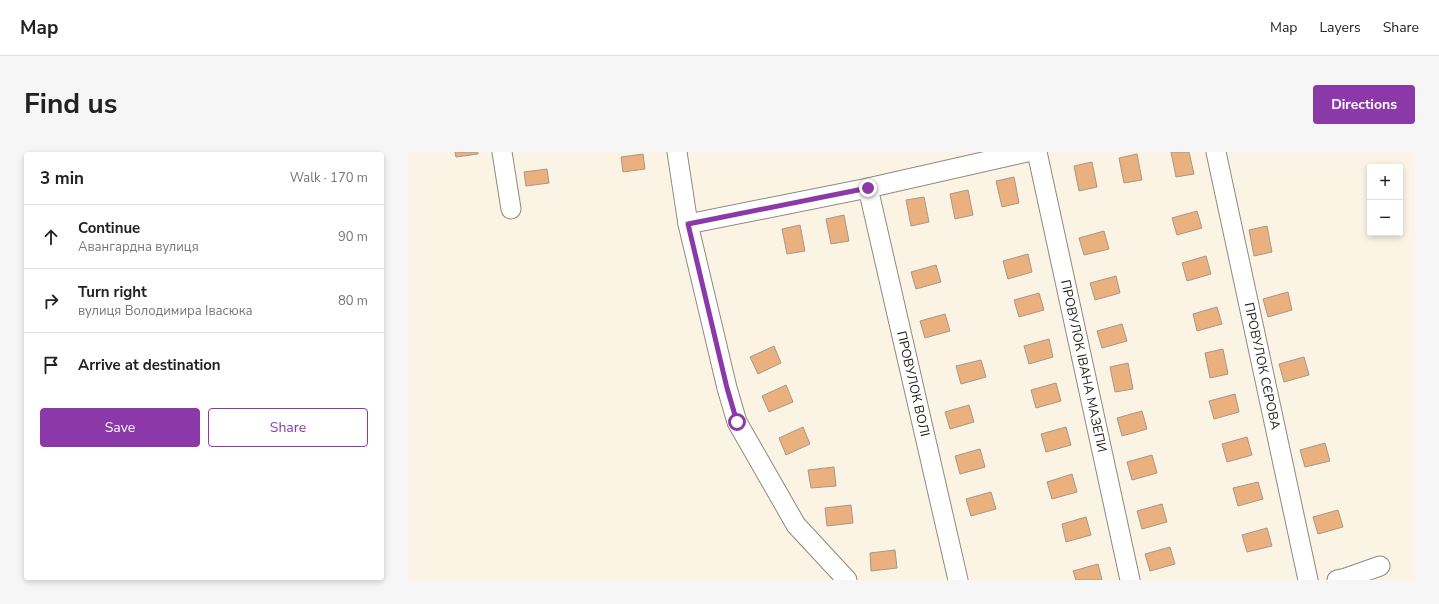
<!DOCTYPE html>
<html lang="en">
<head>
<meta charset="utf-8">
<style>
	:root { --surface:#fff; --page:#f6f6f6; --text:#222; --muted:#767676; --line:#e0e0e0; --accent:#8b39a8 }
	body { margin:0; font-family:"Nunito Sans",sans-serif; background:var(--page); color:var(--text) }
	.controls { position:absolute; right:12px; top:12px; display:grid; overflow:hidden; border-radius:4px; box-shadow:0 2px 6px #0003 }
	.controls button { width:36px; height:36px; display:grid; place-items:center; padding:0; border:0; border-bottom:1px solid var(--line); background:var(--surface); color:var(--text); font:20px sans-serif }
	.stop { position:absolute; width:12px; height:12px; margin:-9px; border:3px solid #8b39a8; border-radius:50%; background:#fff }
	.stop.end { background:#8b39a8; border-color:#fff; box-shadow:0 1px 4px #0008 }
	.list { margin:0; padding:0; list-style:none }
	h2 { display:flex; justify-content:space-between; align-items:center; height:52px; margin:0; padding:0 16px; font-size:17px }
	h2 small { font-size:13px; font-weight:400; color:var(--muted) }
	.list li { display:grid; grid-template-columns:26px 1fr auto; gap:12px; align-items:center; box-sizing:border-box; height:64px; padding:0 16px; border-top:1px solid var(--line) }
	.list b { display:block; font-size:15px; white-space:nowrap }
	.list p { margin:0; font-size:13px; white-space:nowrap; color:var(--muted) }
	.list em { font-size:13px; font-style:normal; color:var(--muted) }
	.actions { display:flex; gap:8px; padding:12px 16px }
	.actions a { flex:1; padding:9px 0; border:1px solid var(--accent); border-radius:4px; text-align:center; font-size:14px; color:var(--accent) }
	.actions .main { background:var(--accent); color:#fff }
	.icon { flex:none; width:22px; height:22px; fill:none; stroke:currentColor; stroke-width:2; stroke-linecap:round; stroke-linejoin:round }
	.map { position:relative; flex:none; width:1007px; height:428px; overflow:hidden; border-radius:4px }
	header { display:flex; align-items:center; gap:24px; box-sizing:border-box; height:56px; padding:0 20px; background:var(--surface); border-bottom:1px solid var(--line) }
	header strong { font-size:19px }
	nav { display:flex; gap:22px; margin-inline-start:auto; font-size:14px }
	.intro { display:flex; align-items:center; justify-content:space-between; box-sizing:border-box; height:96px; padding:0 24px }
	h1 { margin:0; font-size:28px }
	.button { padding:10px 18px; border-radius:4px; background:var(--accent); color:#fff; font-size:14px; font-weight:700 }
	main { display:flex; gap:24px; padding:0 24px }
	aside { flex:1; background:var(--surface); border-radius:4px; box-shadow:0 2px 6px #0003 }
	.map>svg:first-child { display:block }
	.building { fill:#eab07e; stroke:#a6988d }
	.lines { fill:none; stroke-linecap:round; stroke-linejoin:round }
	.minor-casing { stroke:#908a7b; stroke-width:21 }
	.minor { stroke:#fff; stroke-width:19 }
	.route { stroke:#8b39a8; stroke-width:5 }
	.labels { text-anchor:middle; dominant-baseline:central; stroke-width:4; stroke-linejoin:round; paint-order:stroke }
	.street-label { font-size:13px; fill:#201e18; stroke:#fff }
</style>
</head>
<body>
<header>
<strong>Map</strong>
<nav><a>Map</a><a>Layers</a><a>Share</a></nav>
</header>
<div class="intro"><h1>Find us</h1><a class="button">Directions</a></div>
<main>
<aside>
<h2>3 min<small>Walk · 170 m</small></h2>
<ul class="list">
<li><svg class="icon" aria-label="ahead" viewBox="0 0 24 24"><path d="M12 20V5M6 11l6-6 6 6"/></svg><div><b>Continue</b><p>Авангардна вулиця</p></div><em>90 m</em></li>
<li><svg class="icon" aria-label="right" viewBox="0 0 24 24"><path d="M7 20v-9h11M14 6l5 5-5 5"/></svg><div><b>Turn right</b><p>вулиця Володимира Івасюка</p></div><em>80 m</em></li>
<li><svg class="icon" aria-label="arrive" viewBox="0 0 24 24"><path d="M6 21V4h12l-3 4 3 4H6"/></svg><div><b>Arrive at destination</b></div></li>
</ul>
<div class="actions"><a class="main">Save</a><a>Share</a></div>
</aside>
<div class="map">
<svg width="1007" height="428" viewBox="0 0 1007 428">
	<rect width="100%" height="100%" fill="#fbf4e4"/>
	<path class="building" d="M47 0H70V2L48 5Z
		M763 0H781L786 22 768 25Z
		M235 2 237 17 215 20 213 5Z
		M729 2 734 28 716 31 711 6Z
		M684 10 689 35 671 39 666 14Z
		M139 17 141 31 118 34 116 20Z
		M606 25 611 51 594 55 588 29Z
		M560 38 565 63 547 67 542 42Z
		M516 45 521 70 503 74 498 48Z
		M789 59 794 76 769 83 764 66Z
		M436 63 441 89 423 92 418 67Z
		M392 73 397 99 379 102 374 77Z
		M859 74 864 100 846 104 841 78Z
		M696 79 701 97 676 103 671 86Z
		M620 102 624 120 600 127 595 109Z
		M798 104 803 122 779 129 774 111Z
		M528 113 533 130 508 137 503 120Z
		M708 124 712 141 687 148 682 131Z
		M880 140 884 158 860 165 855 147Z
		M631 141 636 158 611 165 606 148Z
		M809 155 814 172 789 179 785 162Z
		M537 162 542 179 517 186 512 169Z
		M714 172 719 189 694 196 689 179Z
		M641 187 645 205 621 212 616 194Z
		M366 194 373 211 350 222 342 205Z
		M815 197 820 222 802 226 797 201Z
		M896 205 901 223 876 230 871 212Z
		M573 208 578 225 553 232 548 214Z
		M720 211 725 237 707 240 702 215Z
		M648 231 653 249 628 256 623 238Z
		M378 233 385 250 361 260 354 244Z
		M827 242 831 260 806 267 801 249Z
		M561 253 566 270 542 277 537 260Z
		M734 259 739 277 714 284 709 266Z
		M395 275 402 292 378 303 371 286Z
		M658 275 663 293 638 300 633 282Z
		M839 285 844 303 819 310 814 292Z
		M917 291 922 309 897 315 892 298Z
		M572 297 577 315 552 322 547 304Z
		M744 303 749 321 724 328 719 310Z
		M426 315 428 334 403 336 400 318Z
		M664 322 669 340 644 347 639 330Z
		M850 330 855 347 830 354 825 336Z
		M583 340 588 357 563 364 558 347Z
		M754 352 759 370 734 377 729 359Z
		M443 353 445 371 419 374 417 356Z
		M930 358 935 375 910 382 905 365Z
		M678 365 683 383 658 390 654 372Z
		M859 376 864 394 839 400 834 383Z
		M762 395 767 412 742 419 737 402Z
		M487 398 489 416 463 419 462 401Z
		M690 412 694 428H668L665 419Z"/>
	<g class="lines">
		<g class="minor-casing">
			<g id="minor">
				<path d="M94 0 103 57"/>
				<path d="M269 0 280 72 319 236 329 270 388 373 439 428"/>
				<path id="s1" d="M629 0 722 428"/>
				<path id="s2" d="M808 0 900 428"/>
				<path id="s3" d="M460 36 550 428"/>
				<path d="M280 72 460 36 619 0"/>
				<path d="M929 428 938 426 972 414"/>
			</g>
		</g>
		<use href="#minor" class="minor"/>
	</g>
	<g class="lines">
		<path class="route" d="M329 270 319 236 280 72 460 36"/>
	</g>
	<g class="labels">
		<g class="street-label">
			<text stroke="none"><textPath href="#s1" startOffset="219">ПРОВУЛОК ІВАНА МАЗЕПИ</textPath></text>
			<text stroke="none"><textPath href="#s2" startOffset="219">ПРОВУЛОК СЄРОВА</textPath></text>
			<text stroke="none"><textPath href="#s3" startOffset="201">ПРОВУЛОК ВОЛІ</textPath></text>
		</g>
	</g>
</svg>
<div class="controls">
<button>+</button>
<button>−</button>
</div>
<div class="stop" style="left:329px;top:270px"></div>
<div class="stop end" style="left:460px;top:36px"></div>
</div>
</main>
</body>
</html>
